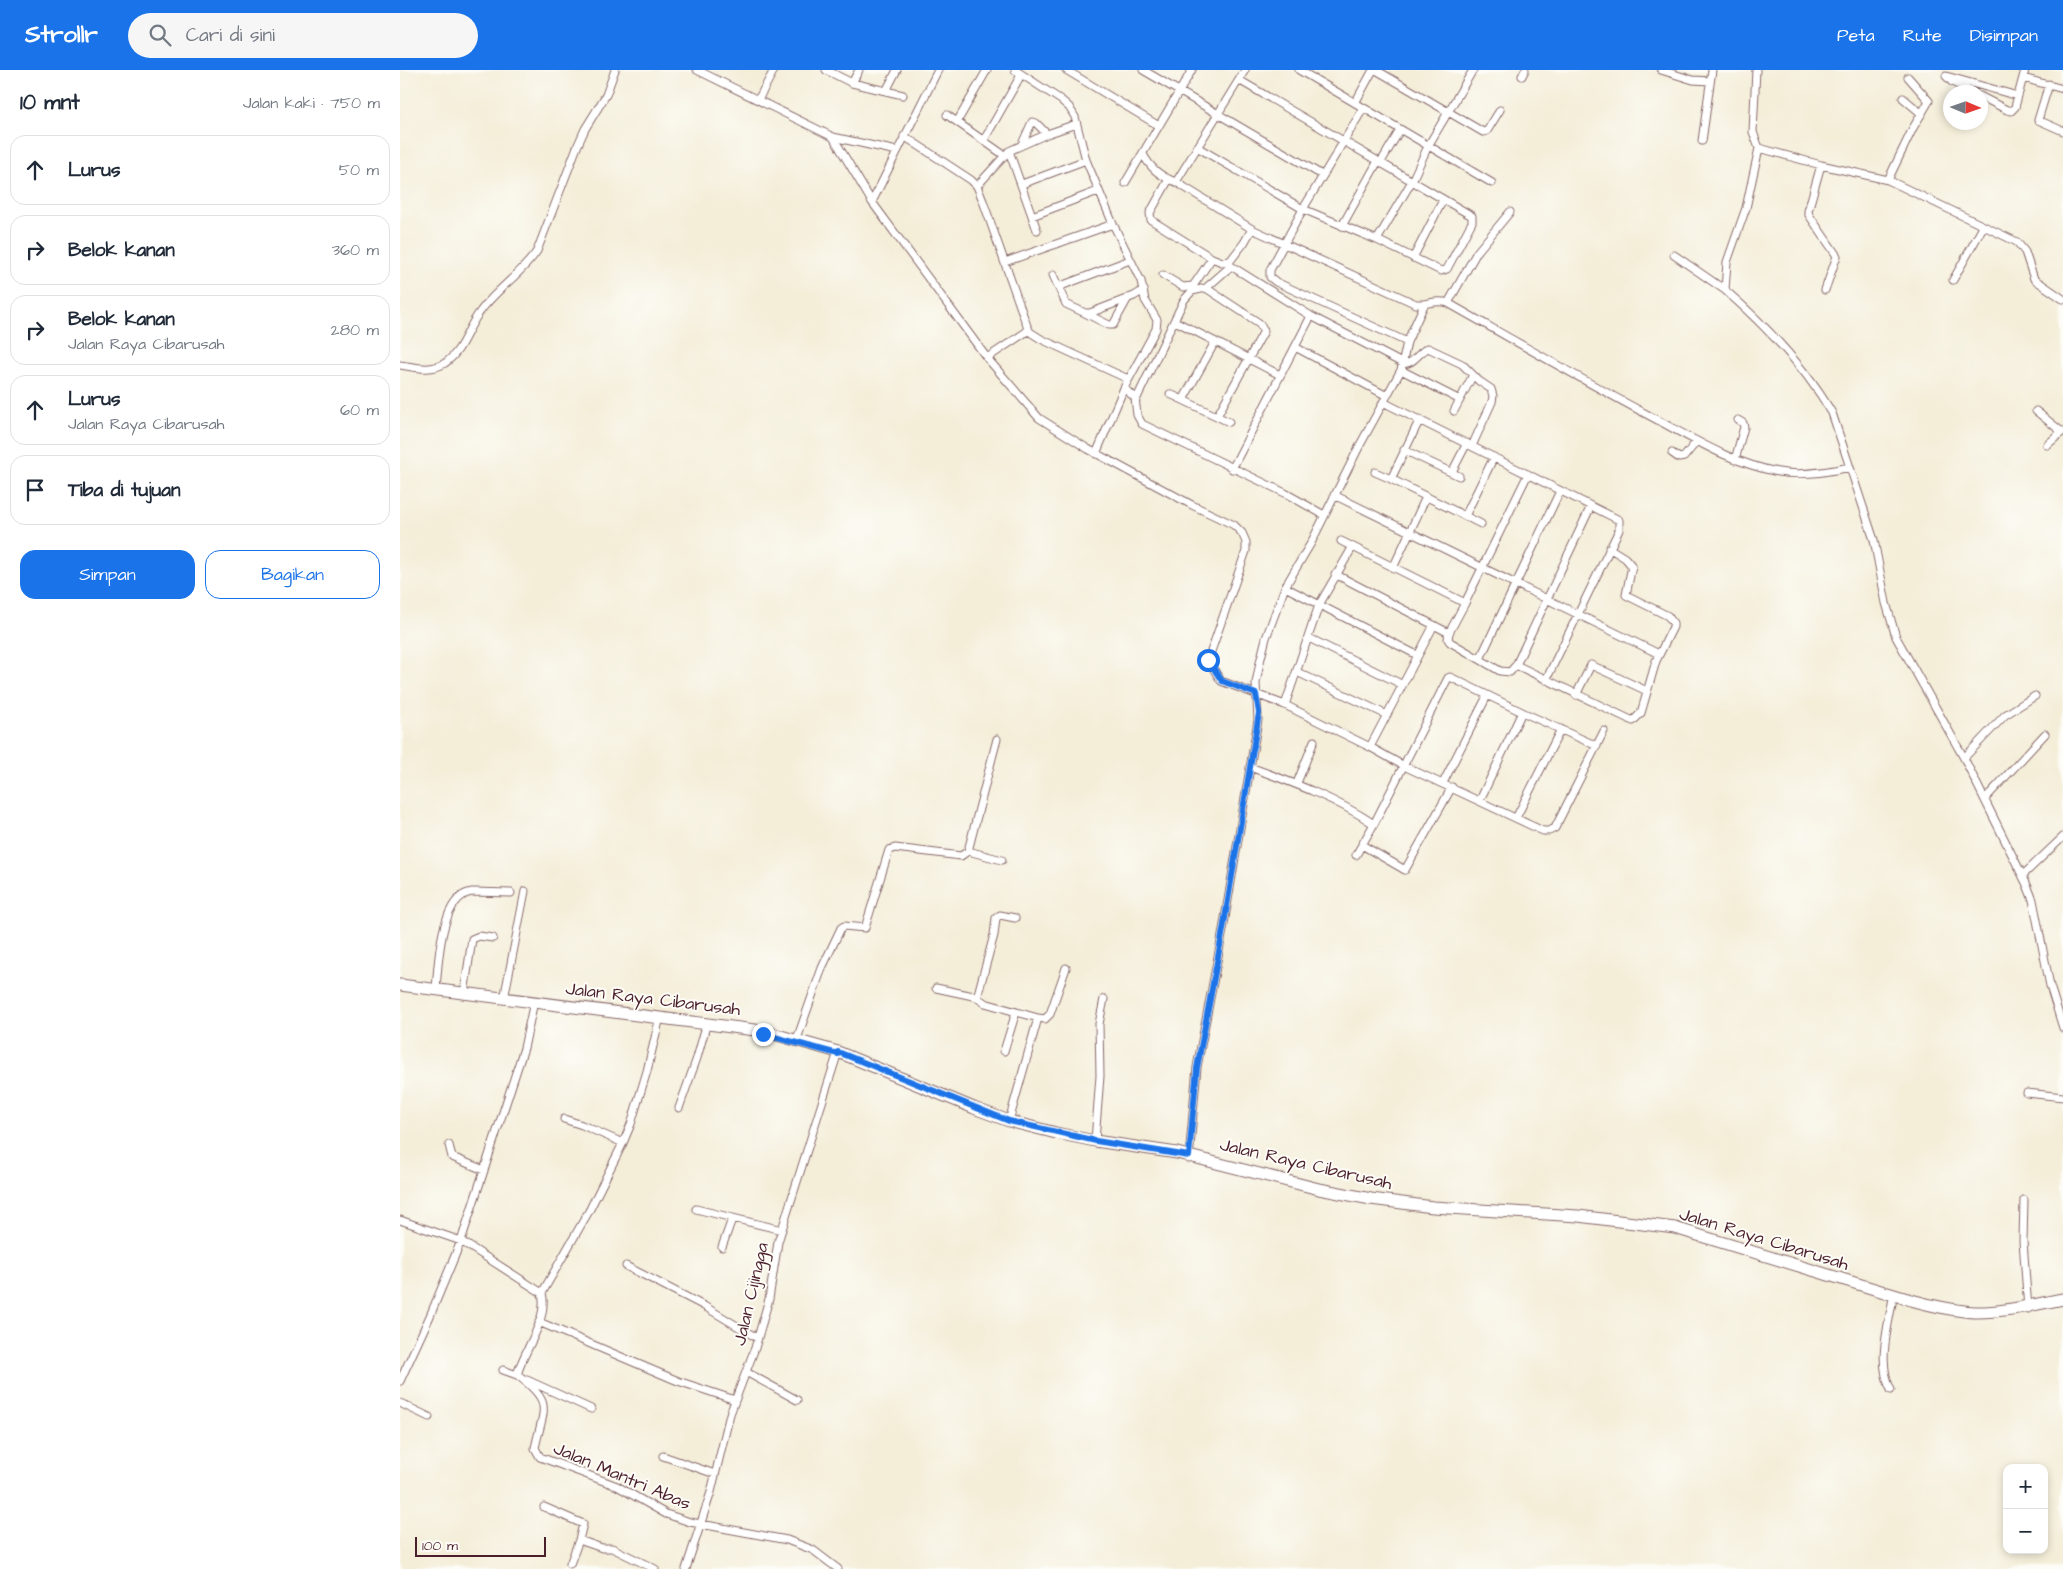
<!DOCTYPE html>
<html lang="id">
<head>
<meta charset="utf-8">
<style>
	:root { --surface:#fff; --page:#f6f6f7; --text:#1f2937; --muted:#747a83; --line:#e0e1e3; --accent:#1a73e8 }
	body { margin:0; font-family:"Architects Daughter",sans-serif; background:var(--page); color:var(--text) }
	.controls { position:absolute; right:15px; bottom:15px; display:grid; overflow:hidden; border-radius:10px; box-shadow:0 2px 8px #0003 }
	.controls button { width:45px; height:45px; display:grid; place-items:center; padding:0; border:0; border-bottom:1px solid var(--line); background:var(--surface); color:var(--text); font:25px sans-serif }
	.compass { position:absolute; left:1543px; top:15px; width:45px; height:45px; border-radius:50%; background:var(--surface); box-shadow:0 2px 8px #0003; rotate:92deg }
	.scale { position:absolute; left:15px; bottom:12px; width:131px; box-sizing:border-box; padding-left:5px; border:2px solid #4a1f2b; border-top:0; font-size:14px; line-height:18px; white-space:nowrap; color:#4a1f2b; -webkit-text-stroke:4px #fdfcf7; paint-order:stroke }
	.stop { position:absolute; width:15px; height:15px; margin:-11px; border:4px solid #1a73e8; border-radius:50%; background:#fff }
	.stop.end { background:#1a73e8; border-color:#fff; box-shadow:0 1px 5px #0008 }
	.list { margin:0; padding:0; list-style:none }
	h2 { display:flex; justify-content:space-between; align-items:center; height:65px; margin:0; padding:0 20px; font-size:21px }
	h2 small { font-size:16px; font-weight:400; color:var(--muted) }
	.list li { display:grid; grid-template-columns:32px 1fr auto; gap:15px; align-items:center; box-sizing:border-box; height:70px; margin:0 10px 10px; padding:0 10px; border:1px solid var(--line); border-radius:15px }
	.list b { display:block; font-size:19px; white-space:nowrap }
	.list p { margin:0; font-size:16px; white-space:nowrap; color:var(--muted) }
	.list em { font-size:16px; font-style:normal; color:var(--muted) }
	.actions { display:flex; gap:10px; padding:15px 20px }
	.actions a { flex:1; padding:11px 0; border:1px solid var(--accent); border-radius:15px; text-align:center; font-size:18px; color:var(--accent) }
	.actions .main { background:var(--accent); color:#fff }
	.icon { flex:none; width:28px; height:28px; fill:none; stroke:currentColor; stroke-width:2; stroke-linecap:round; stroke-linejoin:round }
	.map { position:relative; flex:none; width:1663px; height:1499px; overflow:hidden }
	header { display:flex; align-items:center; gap:30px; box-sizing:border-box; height:70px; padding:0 25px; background:var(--accent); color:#fff }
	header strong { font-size:24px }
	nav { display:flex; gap:28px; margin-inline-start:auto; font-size:18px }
	.search { width:350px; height:45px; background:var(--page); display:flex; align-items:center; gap:12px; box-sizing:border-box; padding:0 18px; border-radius:28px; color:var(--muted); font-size:19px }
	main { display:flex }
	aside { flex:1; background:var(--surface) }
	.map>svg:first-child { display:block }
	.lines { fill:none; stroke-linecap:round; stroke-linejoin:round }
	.street-casing { stroke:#866768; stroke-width:9 }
	.primary-casing { stroke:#866768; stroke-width:13 }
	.street { stroke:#fff; stroke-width:7 }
	.primary { stroke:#fff; stroke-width:11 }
	.route { stroke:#1a73e8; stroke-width:6 }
	.labels { text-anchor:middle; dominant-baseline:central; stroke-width:4; stroke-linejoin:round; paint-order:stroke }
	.street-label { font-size:18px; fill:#4a1f2b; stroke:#fdfcf7 }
</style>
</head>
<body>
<header>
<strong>Strollr</strong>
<div class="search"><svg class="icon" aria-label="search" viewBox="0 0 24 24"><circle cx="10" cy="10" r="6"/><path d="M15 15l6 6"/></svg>Cari di sini</div>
<nav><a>Peta</a><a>Rute</a><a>Disimpan</a></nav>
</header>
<main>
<aside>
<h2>10 mnt<small>Jalan kaki · 750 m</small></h2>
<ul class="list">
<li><svg class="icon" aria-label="ahead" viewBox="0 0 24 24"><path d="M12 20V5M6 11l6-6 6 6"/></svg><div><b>Lurus</b></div><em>50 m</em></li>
<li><svg class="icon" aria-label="right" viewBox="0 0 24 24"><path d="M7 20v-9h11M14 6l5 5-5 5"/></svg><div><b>Belok kanan</b></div><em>360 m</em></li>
<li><svg class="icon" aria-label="right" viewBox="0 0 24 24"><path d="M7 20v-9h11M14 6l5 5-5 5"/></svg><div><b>Belok kanan</b><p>Jalan Raya Cibarusah</p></div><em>280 m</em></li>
<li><svg class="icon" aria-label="ahead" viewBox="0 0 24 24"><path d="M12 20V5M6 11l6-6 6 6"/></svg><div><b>Lurus</b><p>Jalan Raya Cibarusah</p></div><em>60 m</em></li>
<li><svg class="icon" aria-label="arrive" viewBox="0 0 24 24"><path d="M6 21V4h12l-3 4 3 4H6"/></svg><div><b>Tiba di tujuan</b></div></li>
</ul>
<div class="actions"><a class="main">Simpan</a><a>Bagikan</a></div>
</aside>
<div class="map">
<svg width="1663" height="1499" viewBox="0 0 1663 1499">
	<rect width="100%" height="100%" fill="#fdfcf7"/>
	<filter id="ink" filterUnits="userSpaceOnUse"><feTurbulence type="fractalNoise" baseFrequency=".02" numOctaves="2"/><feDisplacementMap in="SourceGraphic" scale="10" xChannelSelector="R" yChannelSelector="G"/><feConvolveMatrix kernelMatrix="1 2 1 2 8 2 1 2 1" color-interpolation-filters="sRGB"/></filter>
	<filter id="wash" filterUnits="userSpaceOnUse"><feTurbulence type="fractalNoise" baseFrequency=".0096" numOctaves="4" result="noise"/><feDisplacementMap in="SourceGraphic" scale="20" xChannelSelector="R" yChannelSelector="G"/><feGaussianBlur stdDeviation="1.12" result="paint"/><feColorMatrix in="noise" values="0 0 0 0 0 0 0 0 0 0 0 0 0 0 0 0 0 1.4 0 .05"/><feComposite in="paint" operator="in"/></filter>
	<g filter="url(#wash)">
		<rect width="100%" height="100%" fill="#f4eed9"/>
	</g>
	<g filter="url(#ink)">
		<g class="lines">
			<g class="street-casing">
				<path id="street" d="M297 0 433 67 497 81
					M426 0 452 13 503 25
					M587 0 557 52 604 85
					M615 0 661 30 669 37 675 47 686 90 713 154 741 211 745 230 757 250 756 259 724 318 696 384
					M666 0 759 56
					M743 0 922 105
					M899 0 1092 113
					M976 0 1083 62 1087 61 1100 40
					M1261 0 1293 10 1310 11
					M1356 0 1353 62 1359 78 1346 138 1327 192 1325 220C1365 255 1405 297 1432 343L1474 470 1486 533 1496 567 1564 688 1627 815 1633 830 1650 916 1663 958
					M1122 6 1125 0
					M1623 8 1663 19
					M452 13 459 0
					M1649 14 1638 50 1663 61
					M486 21 497 0
					M1573 22 1552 12 1546 6 1618 26
					M1580 26 1607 40 1611 41 1615 37 1625 0
					M1503 28 1522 44
					M358 30 374 0
					M955 33 973 0
					M963 39 903 139 870 200V207L876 212 1007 272 1024 235
					M547 45 557 52
					M504 66 571 110 577 116 583 131 627 256 630 262 641 269 728 309
					M433 67 472 132 587 288 639 348 688 379 792 435 834 455 842 463 846 472V481L808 590 821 611 885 635 970 677 1034 555
					M584 70 621 5
					M1302 71 1312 0
					M622 74 632 52 636 53 647 64
					M797 77 903 139 977 170 1041 201 1047 199 1072 152V146L839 10
					M1359 78 1421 95 1488 110 1617 172 1625 182 1634 209 1663 229
					M609 81 637 160
					M743 84C750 98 761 107 776 112L852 159 1016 234C1028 235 1036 229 1048 233 1115 271 1182 310 1250 346 1292 368 1331 393 1378 402 1401 406 1428 402 1450 397
					M981 92 1000 60
					M1421 95 1408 141 1409 145 1437 186 1425 220
					M769 109 750 143 751 150 812 188
					M1488 110 1513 58 1529 31 1508 7
					M776 112 845 0
					M725 113 792 0
					M622 114 686 90
					M577 116 609 81 647 64 676 54
					M472 132 538 0
					M632 146 698 121
					M942 156 978 91
					M977 170 1012 111 1028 76 1073 0
					M1274 185 1325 220
					M1013 188 1043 130
					M605 192 713 154
					M653 205 666 234 685 243H690L734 226 744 220
					M763 205 783 217 793 216 812 188 822 192 830 191 844 173 852 159
					M1553 210 1583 157
					M658 217 730 190
					M1048 233 1077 182 1110 142
					M685 243 709 255H713L728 228
					M775 251 880 305
					M815 272 783 330 829 352
					M895 277 987 326
					M587 288 629 260
					M0 295C15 297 31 302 45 293 62 281 66 262 77 246 93 221 120 206 137 181L177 77 185 59 206 25 215 0
					M1001 300 1060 330
					M724 318 735 328 737 345 742 354 885 423 924 445
					M770 324 783 330
					M736 330 784 230 792 221 806 218
					M983 332 1219 450V460L1146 610
					M1054 341 1073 305
					M1636 341 1662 362
					M817 346 864 261 859 253 806 218 831 196 911 246 1002 293C1013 296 1018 282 1028 278L1062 294 1079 311 1091 319 1093 326 1092 332 1072 376
					M1020 349 991 409 1081 454
					M1647 375 1663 361
					M1004 380 1059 406
					M1272 383 1279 388 1284 387 1297 371
					M1335 390 1344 357 1343 353 1338 350
					M832 399 911 246
					M975 402 991 409
					M1052 402 1067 373
					M1128 404 1065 533 1049 563 1048 569 1050 572 1100 601 1110 602 1116 595 1233 651 1241 643 1256 591 1273 557V553L1268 546 1226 525 1232 496 1225 488 1209 478
					M934 425 1259 584
					M1065 446 1094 387
					M941 471 1065 533
					M993 498 1026 427
					M935 504 1049 563
					M885 517 1017 585
					M909 568 1001 614
					M1080 589 1160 421
					M1116 595 1191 436
					M897 602 987 645
					M1176 625 1191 595 1247 621
					M885 635 919 535 952 478
					M970 677 1004 696 1143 761H1149L1155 758 1204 661
					M1564 688 1605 645 1635 626
					M850 697C894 713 935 728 974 754
					M897 713 914 671
					M1043 713 1087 626
					M1585 729 1645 664
					M1080 730 1122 642 1197 676
					M1116 748 1161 659
					M962 775 1005 800 1052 717
					M568 781 602 790
					M956 785 974 754 1048 608 1050 607 1122 642
					M1623 805 1663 767
					M536 918 578 927
					M36 920C38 895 40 826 72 822L111 823
					M64 924 72 869 79 866 93 868
					M104 929 125 821
					M638 948 645 949 650 944 666 898
					M397 969 422 898 441 858 444 856 465 858 489 780 495 778 561 786 568 781 597 669
					M604 981 616 942
					M1627 1023 1663 1027
					M279 1038 297 988 306 956
					M164 1049 182 1055 223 1073
					M609 1051 638 948 585 933 579 929 578 924 594 865 596 848 600 845 615 848
					M695 1071 700 1006 699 954 704 929
					M49 1075 52 1087 84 1100
					M789 1089 797 997 823 860 858 650 856 613 860 592 866 568 885 517 911 473 960 375 1001 300 1007 272
					M1624 1130 1623 1171 1628 1239
					M296 1139 382 1160
					M0 1150 61 1171 142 1223C149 1250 124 1279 117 1305 155 1333 143 1339 135 1378L140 1387 217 1416 266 1444 290 1452 387 1470 413 1480 438 1499
					M322 1177 332 1149
					M226 1196 304 1236 357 1268
					M142 1223 189 1141 223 1073 231 1054 247 1001 259 951
					M139 1252 278 1311 335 1330
					M103 1300 117 1305
					M346 1302 397 1330
					M127 1310 191 1339
					M0 1311 30 1246 61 1171 124 978 133 936
					M1491 1320C1477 1293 1488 1257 1493 1228
					M0 1333 29 1347
					M263 1386 315 1404
					M144 1437 183 1454 179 1470
					M170 1494 179 1470 202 1478H212L255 1499
					M286 1499 311 1422 330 1344 355 1278 369 1229 378 1172 438 982"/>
			</g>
			<g class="primary-casing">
				<path id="primary" d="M0 915 363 961 438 982 574 1038 609 1051 656 1063 695 1071 777 1083 919 1119 971 1129 1033 1137 1178 1146 1275 1158 1494 1225C1520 1233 1547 1240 1574 1242 1603 1243 1635 1234 1663 1229"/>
			</g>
			<use href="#street" class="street"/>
			<use href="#primary" class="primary"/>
		</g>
	</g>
	<g class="lines" filter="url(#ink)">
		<path class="route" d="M363 964 438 984V982L609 1051 696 1071 789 1086 797 998 823 860 859 643 856 624 822 611 808 590"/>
	</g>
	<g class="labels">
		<g class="street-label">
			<text transform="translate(253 929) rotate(7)">Jalan Raya Cibarusah</text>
			<text transform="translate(906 1094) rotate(13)">Jalan Raya Cibarusah</text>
			<text transform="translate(1364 1169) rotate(17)">Jalan Raya Cibarusah</text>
			<text transform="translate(351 1224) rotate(-77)">Jalan Cijingga</text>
			<text transform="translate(222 1406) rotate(23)">Jalan Mantri Abas</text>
		</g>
	</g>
</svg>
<div class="controls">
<button>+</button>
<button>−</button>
</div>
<svg class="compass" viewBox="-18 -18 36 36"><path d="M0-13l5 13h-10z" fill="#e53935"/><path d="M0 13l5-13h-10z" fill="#747a83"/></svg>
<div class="scale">100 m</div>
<div class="stop" style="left:808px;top:590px"></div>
<div class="stop end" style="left:363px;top:964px"></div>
</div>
</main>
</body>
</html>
